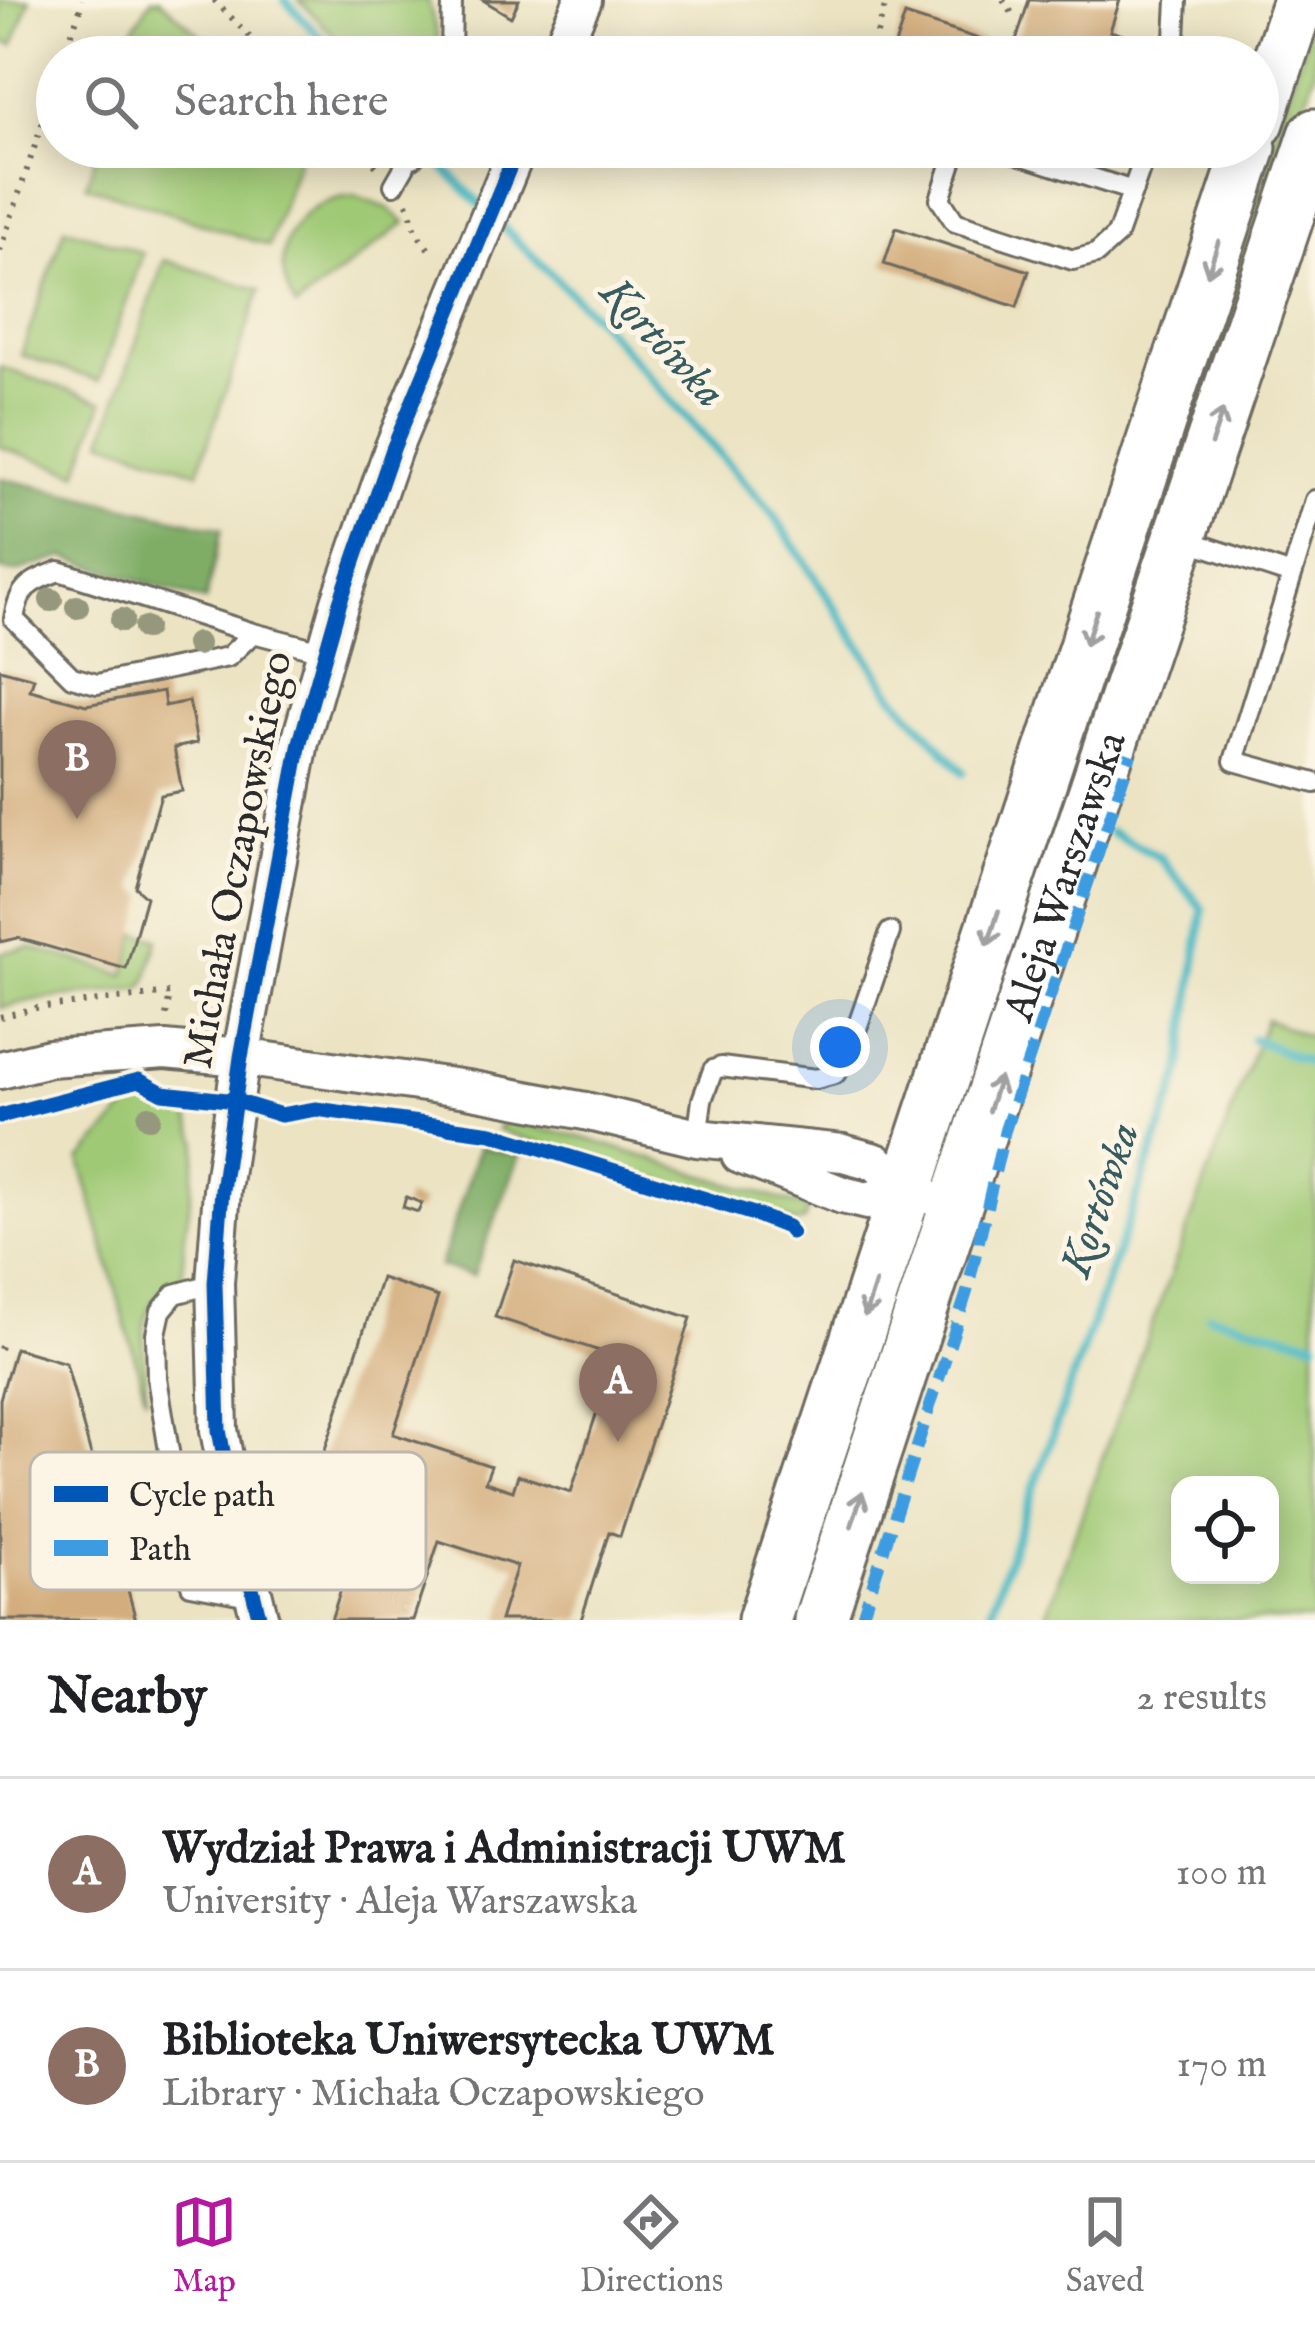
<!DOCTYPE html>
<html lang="en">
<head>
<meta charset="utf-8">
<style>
	:root { --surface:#fff; --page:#f6f6f6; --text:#202124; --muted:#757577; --line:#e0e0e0; --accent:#b5179e }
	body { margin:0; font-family:"IM FELL English",serif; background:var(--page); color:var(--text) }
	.controls { position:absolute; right:36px; bottom:36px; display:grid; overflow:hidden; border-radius:24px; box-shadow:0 6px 30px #0003 }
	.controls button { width:108px; height:108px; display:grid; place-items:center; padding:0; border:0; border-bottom:3px solid var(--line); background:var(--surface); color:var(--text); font:60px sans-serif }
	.you { position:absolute; left:840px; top:1047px; width:42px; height:42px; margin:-30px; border:9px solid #fff; border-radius:50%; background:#1a73e8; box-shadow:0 0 0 18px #1a73e833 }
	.badge { display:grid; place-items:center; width:78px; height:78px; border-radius:50%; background:var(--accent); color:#fff; font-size:39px; font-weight:700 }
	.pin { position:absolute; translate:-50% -99px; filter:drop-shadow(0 3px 6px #0008) }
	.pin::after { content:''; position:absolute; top:63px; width:42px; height:36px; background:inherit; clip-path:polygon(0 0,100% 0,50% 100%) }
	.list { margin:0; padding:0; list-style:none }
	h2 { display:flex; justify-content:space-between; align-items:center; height:156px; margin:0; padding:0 48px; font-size:51px }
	h2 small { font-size:39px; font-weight:400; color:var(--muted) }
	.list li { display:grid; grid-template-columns:78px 1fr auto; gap:36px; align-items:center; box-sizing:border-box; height:192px; padding:0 48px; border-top:3px solid var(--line) }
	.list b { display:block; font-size:45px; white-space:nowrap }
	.list p { margin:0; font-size:39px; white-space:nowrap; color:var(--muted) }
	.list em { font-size:39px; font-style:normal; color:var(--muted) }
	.icon { flex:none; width:66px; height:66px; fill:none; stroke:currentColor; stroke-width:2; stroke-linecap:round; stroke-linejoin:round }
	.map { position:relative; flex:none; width:1315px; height:1620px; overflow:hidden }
	.search { position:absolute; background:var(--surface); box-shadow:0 6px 30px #0003; left:36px; right:36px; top:36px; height:132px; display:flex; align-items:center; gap:30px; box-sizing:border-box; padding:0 42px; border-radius:66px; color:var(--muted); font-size:45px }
	.sheet { height:540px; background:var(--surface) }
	nav { display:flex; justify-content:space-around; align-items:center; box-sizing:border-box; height:168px; border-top:3px solid var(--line); background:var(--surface); font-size:33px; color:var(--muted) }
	nav a { display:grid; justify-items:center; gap:6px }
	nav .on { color:var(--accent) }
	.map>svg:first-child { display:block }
	.green { fill:#9fc975; stroke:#657a50; stroke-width:3; fill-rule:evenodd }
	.forest { fill:#7fad66; stroke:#556c48; stroke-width:3 }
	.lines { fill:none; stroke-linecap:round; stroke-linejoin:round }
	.stream { stroke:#49b8c2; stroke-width:9 }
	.building { fill:#d3ad7d }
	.lane-casing { stroke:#6e6b60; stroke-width:24 }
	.street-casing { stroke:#6e6b60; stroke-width:42 }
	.secondary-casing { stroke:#6e6b60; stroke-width:57 }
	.path { stroke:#6e6b60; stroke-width:6; stroke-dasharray:3 9; stroke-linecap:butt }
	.lane { stroke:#fff; stroke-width:18 }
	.street { stroke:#fff; stroke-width:36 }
	.secondary { stroke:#fff; stroke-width:51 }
	.quiet { stroke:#3d9ce1; stroke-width:12; stroke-dasharray:24 12; stroke-linecap:butt }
	.cycleway-casing { stroke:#fcf5e5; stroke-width:22 }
	.cycleway { stroke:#0057b8; stroke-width:15 }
	.tree { fill:#95987b }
	.oneway { stroke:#a0a0a0 }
	.labels { text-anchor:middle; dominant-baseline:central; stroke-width:10; stroke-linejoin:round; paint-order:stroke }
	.street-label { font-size:42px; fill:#2b2b2b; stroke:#fcf5e5 }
	.water-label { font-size:45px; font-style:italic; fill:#365c60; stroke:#fcf5e5 }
	.key { fill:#fcf5e5; stroke:#bdb8ad; stroke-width:3 }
	.key-label { font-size:33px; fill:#2b2b2b }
</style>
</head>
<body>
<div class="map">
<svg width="1315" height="1620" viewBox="0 0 1315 1620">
	<rect width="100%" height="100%" fill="#fcf5e5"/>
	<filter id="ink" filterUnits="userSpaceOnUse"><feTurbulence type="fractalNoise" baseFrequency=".00833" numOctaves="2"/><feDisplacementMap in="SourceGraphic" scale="24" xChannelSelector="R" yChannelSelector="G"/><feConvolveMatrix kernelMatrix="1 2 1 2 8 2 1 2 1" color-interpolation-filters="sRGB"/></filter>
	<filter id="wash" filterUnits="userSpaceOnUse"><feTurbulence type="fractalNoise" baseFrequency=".004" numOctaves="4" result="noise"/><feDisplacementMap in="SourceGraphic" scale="48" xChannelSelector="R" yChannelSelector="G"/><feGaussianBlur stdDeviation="2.7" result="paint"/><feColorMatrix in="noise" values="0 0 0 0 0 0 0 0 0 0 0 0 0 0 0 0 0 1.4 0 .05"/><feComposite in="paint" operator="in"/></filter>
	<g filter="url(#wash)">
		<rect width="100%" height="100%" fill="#ebe3c2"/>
		<path class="green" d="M0 0H30L13 45 0 40Z
			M151 0H160L226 57H127L134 27Z
			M299 0H428L443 57H355Z
			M1315 13V72L969 1110 955 1105Z
			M99 147H290L301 151 269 246 86 185Z
			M354 196 388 208 405 223 296 307C264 255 293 200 354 196Z
			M65 227 143 253 99 381 21 355Z
			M164 260 260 290 198 472 103 440Z
			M0 367 103 402 78 473 0 447Z
			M137 933 158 939 147 980 141 988 34 1000 0 1008V953L30 947 125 975Z
			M1266 1019 1315 1039V1620H1044L1109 1439ZM1180 1485H1270V1575H1180Z
			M149 1097 168 1100 187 1112 198 1142 184 1242 182 1285C176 1287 168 1288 163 1291 133 1311 147 1371 146 1398L80 1160 133 1102Z
			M503 1121 581 1137 808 1208 804 1221 796 1223 498 1130Z"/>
		<path class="forest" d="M0 478 222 529 205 601 64 557 16 572 0 570Z
			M479 1147 520 1155 473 1276 440 1266Z"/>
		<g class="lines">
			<path class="stream" d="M285 0 339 57
				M423 147 483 207
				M499 223 597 319 773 514 893 695 963 772
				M1253 1039 1315 1065
				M1209 1315 1315 1342
				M989 1620 998 1589 1181 1072 1203 909 1159 857 1111 832"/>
		</g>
		<g id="blocks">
			<path class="building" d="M483 0H519L511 17Z
				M1029 0H1120L1110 31 1126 36 1119 57H891L905 15 1013 50Z
				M896 228 1029 271 1017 307 884 264Z
				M0 669 34 678 30 690 86 705 163 691 165 706 189 701 197 743 174 748 182 791 161 795 135 887 146 897 126 969 18 938 0 942Z
				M406 1197 422 1203 418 1212 403 1207Z
				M514 1260 691 1318 620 1536 609 1532 581 1620H500L517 1566 439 1541 413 1620H331L371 1496 316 1477 381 1278 438 1297 393 1434 491 1466 485 1482 513 1491 518 1475 571 1492 615 1356 495 1317Z
				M15 1348 66 1363 98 1481 105 1479 120 1536 114 1538 136 1620H0V1399Z"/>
		</g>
	</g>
	<g filter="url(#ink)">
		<use href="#blocks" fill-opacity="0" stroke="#6e6b60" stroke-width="3"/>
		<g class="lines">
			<g class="lane-casing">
				<path id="lane" d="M451 57 452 0
					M1174 57 1177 0
					M957 147 940 199 955 222 1073 260 1096 254 1117 235 1148 147
					M996 147 1133 191
					M413 158 424 147
					M394 185 405 166
					M1183 539 1292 575 1315 500
					M1292 575 1234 761 1315 783
					M253 633 59 571C30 582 19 586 14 619L72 677 97 684 228 657 253 633 326 652
					M697 1138 702 1100 713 1070 721 1067 816 1079 835 1074 847 1057 890 932
					M215 1283 175 1294 161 1311 156 1334 157 1378 191 1585 254 1597"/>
			</g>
			<g class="street-casing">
				<path id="street" d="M557 57 583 0
					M0 1070 49 1058 165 1050 241 1057 467 1089 585 1111 697 1138 843 1153 876 1162 907 1189 924 1195
					M740 1155 842 1195 867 1201 907 1189
					M260 1620 239 1536 219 1430 215 1283 222 1190 241 1057 300 742 340 602 393 449 518 147"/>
			</g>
			<g class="secondary-casing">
				<g id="secondary">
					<path d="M1258 122 1299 0"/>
					<path d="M764 1620 1250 147"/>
					<path id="s1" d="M820 1620 956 1205 1315 135"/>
				</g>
			</g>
			<path class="path" d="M214 0 270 57
				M1003 0 1014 16
				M64 57 83 0
				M870 57 887 0
				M357 147 380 170
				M407 203 417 233 432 254
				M0 251 57 79
				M0 1017 36 1008 170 993 165 1022
				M0 1349 1 1346"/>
			<use href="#lane" class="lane"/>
			<use href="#street" class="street"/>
			<use href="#secondary" class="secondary"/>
			<path class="quiet" d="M861 1620 967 1292 1005 1130 1131 754"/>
			<g class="cycleway-casing">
				<path id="cycleway" d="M0 1116 139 1080 163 1093 236 1101 281 1115 316 1109 492 1133 754 1214 787 1227 791 1232
					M260 1620 239 1536 219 1430 215 1283 222 1190 241 1057 300 742 340 602 393 449 518 147"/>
			</g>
			<use href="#cycleway" class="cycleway"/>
		</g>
		<g class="tree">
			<circle cx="51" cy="600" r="12"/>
			<circle cx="77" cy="607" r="12"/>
			<circle cx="122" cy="620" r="12"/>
			<circle cx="145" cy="628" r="12"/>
			<circle cx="197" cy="644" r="12"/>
			<circle cx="149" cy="1117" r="12"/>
		</g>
		<defs><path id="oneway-shaft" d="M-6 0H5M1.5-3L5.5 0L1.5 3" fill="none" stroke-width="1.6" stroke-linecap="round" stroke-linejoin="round" transform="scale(3)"/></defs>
		<g class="oneway">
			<use href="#oneway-shaft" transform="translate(1213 258) rotate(108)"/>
			<use href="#oneway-shaft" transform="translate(1217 427) rotate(-71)"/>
			<use href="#oneway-shaft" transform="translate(1091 628) rotate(108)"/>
			<use href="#oneway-shaft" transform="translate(993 928) rotate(108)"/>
			<use href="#oneway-shaft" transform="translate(994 1094) rotate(-72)"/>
			<use href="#oneway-shaft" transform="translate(870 1300) rotate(108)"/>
			<use href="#oneway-shaft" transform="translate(857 1509) rotate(-72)"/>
		</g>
	</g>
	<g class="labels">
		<g class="street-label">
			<text transform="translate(239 860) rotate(-79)">Michała Oczapowskiego</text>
			<text stroke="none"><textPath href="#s1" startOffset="783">Aleja Warszawska</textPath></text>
		</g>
		<g class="water-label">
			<text transform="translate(662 343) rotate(47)">Kortówka</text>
			<text transform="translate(1101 1200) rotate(-71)">Kortówka</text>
		</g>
	</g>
	<rect x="30" y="1452" width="396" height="138" rx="18" class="key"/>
	<rect x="54" y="1486" width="54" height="16" fill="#0057b8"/>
	<rect x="54" y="1540" width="54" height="16" fill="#3d9ce1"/>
	<g class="key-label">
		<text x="129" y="1506">Cycle path</text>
		<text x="129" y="1560">Path</text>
	</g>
</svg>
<div class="controls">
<button><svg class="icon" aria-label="locate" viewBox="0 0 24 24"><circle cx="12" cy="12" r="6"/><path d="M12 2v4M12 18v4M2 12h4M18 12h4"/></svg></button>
</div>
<div class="you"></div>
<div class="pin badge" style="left:618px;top:1442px;background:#8d6e63">A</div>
<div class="pin badge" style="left:77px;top:819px;background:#8d6e63">B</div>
<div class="search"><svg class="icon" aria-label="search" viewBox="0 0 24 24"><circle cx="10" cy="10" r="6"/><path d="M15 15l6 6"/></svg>Search here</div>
</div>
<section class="sheet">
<h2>Nearby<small>2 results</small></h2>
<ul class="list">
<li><span class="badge" style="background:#8d6e63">A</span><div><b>Wydział Prawa i Administracji UWM</b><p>University · Aleja Warszawska</p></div><em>100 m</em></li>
<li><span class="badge" style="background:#8d6e63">B</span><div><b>Biblioteka Uniwersytecka UWM</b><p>Library · Michała Oczapowskiego</p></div><em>170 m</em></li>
</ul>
</section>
<nav>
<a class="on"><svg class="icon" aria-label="map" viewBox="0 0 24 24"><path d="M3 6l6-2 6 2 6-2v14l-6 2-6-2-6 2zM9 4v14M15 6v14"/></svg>Map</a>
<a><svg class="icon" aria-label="directions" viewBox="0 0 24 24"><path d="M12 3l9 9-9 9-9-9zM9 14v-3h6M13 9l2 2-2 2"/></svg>Directions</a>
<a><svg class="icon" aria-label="saved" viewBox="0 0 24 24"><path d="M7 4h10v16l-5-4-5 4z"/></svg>Saved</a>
</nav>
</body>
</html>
